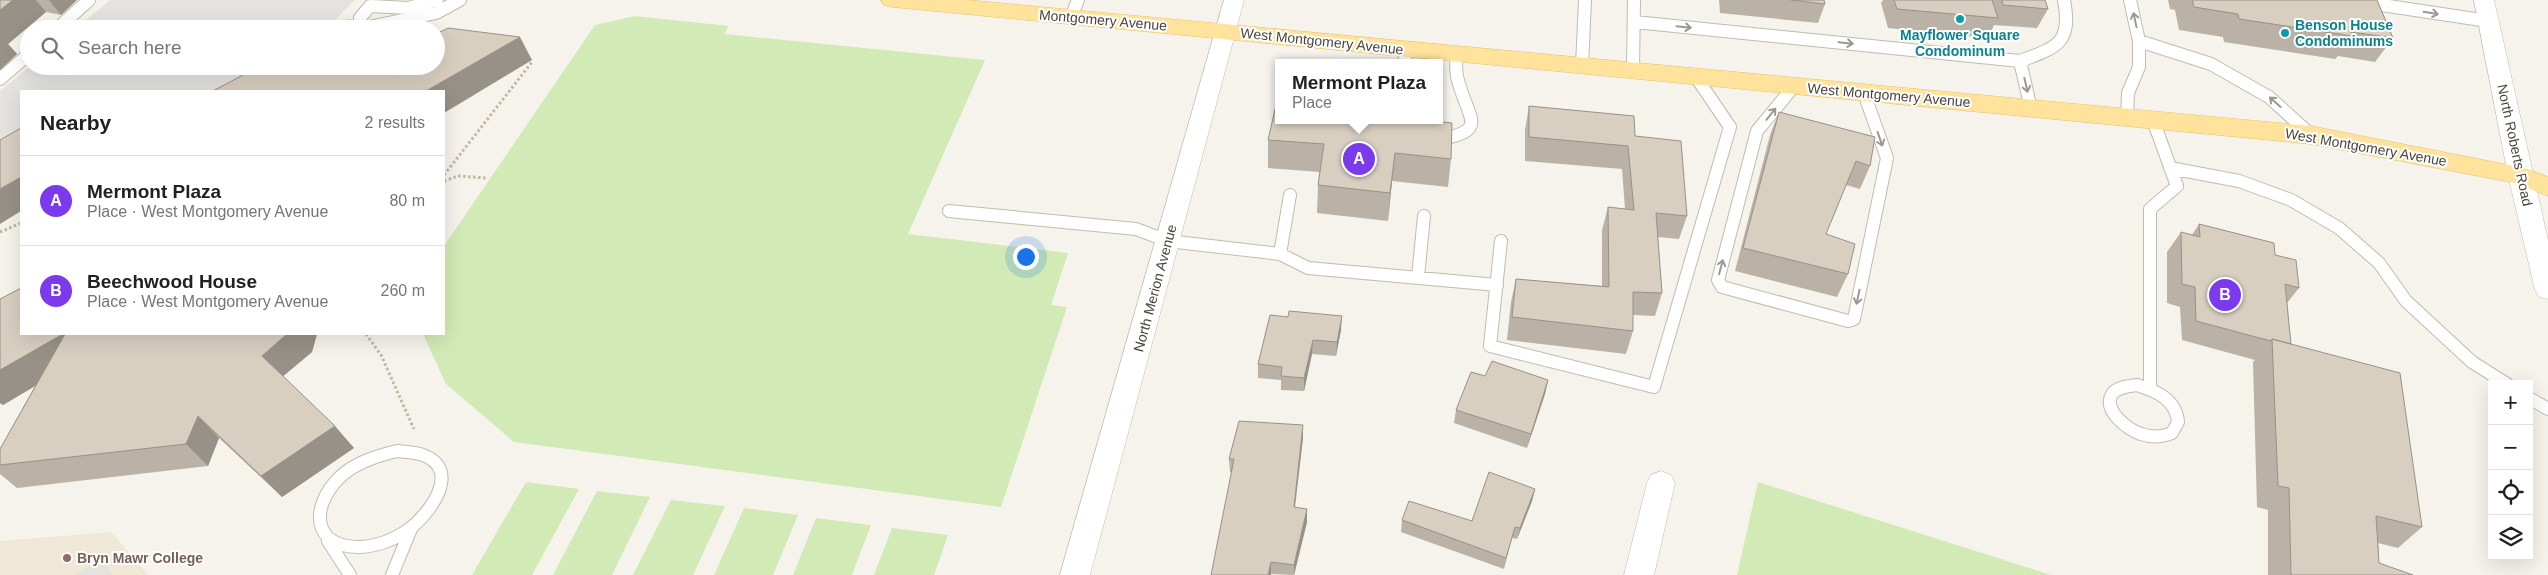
<!DOCTYPE html>
<html lang="en">
<head>
<meta charset="utf-8">
<style>
	:root { --surface:#fff; --page:#f6f6f6; --text:#202124; --muted:#757577; --line:#e0e0e0; --accent:#7c3aed }
	body { margin:0; font-family:Arial,sans-serif; background:var(--page); color:var(--text) }
	.controls { position:absolute; right:15px; bottom:15px; display:grid; overflow:hidden; border-radius:0px; box-shadow:0 5px 20px #0002 }
	.controls button { width:45px; height:45px; display:grid; place-items:center; padding:0; border:0; border-bottom:1px solid var(--line); background:var(--surface); color:var(--text); font:25px sans-serif }
	.you { position:absolute; left:1025px; top:256px; width:18px; height:18px; margin:-12px; border:4px solid #fff; border-radius:50%; background:#1a73e8; box-shadow:0 0 0 8px #1a73e833 }
	.badge { display:grid; place-items:center; width:32px; height:32px; border-radius:50%; background:var(--accent); color:#fff; font-size:16px; font-weight:700 }
	.pin { position:absolute; translate:-50% -50%; border:2px solid #fff; box-shadow:0 1px 5px #0006 }
	.popup { position:absolute; left:1275px; top:59px; width:168px; height:65px; box-sizing:border-box; display:grid; place-content:center; border-radius:0px; background:var(--surface); filter:drop-shadow(0 1px 4px #0005); font-size:16px; white-space:nowrap; color:var(--muted) }
	.popup b { font-size:19px; color:var(--text) }
	.popup::after { content:''; position:absolute; left:50%; top:100%; margin-left:-10px; border:10px solid transparent; border-top-color:var(--surface) }
	.list { margin:0; padding:0; list-style:none }
	h2 { display:flex; justify-content:space-between; align-items:center; height:65px; margin:0; padding:0 20px; font-size:21px }
	h2 small { font-size:16px; font-weight:400; color:var(--muted) }
	.list li { display:grid; grid-template-columns:32px 1fr auto; gap:15px; align-items:center; box-sizing:border-box; height:90px; padding:0 20px; border-top:1px solid var(--line) }
	.list b { display:block; font-size:19px; white-space:nowrap }
	.list p { margin:0; font-size:16px; white-space:nowrap; color:var(--muted) }
	.list em { font-size:16px; font-style:normal; color:var(--muted) }
	.icon { flex:none; width:28px; height:28px; fill:none; stroke:currentColor; stroke-width:2; stroke-linecap:round; stroke-linejoin:round }
	.map { position:relative; flex:none; width:2548px; height:575px; overflow:hidden }
	.search { position:absolute; background:var(--surface); box-shadow:0 5px 20px #0002; left:20px; top:20px; width:425px; height:55px; display:flex; align-items:center; gap:12px; box-sizing:border-box; padding:0 18px; border-radius:28px; color:var(--muted); font-size:19px }
	.panel { position:absolute; background:var(--surface); box-shadow:0 5px 20px #0002; left:20px; top:90px; width:425px; height:245px; border-radius:0px }
	.map>svg:first-child { display:block }
	.education { fill:#efe8d6 }
	.green { fill:#d2eab5 }
	.parking { fill:#e5e3e0 }
	.lines { fill:none; stroke-linecap:round; stroke-linejoin:round }
	.service-casing { stroke:#c2bbae; stroke-width:14 }
	.minor-casing { stroke:#c2bbae; stroke-width:1 }
	.primary-casing { stroke:#e6c16a; stroke-width:1 }
	.path { stroke:#c4b79f; stroke-width:3; stroke-dasharray:2.5 2.5; stroke-linecap:butt }
	.service { stroke:#fff; stroke-width:12 }
	.minor { fill:#fff; fill-rule:evenodd }
	.primary { fill:#ffe39c; fill-rule:evenodd }
	.wall { fill:#bab2a6 }
	.shaded-wall { fill:#979187 }
	.building { fill:#d8cfc1; stroke:#979187 }
	.oneway { stroke:#9c9892 }
	.culture-dot { fill:#0f9aa8; stroke:#fff; stroke-width:2 }
	.education-dot { fill:#8d6e63; stroke:#fff; stroke-width:2 }
	.labels { text-anchor:middle; dominant-baseline:central; stroke-width:4; stroke-linejoin:round; paint-order:stroke }
	.street-label { font-size:14px; fill:#4b4439; stroke:#fff }
	.culture-label { font-size:14px; font-weight:bold; fill:#0d838f; stroke:#fff; text-anchor:start }
	.education-label { font-size:14px; font-weight:bold; fill:#785e54; stroke:#fff; text-anchor:start }
</style>
</head>
<body>
<div class="map">
<svg width="2548" height="575" viewBox="0 0 2548 575">
	<rect width="100%" height="100%" fill="#f6f3ec"/>
	<path class="education" d="M111 532 148 575H0V541Z"/>
	<path class="green" d="M635 16 729 26 724 34 985 60 908 234 1068 253 1051 305 1067 307 1001 507 514 442 446 384 423 334H444V246L595 25Z
		M526 482 579 489 532 575H472Z
		M1758 482 2051 575H1737Z
		M597 491 650 497 612 575H553Z
		M671 500 725 506 693 575H633Z
		M744 508 798 515 773 575H714Z
		M816 518 871 525 852 575H793Z
		M892 528 948 535 934 575H874Z"/>
	<path class="parking" d="M110 0H355L326 29H75Z
		M30 66H281L243 91H21V143H0V91Z
		M103 559 112 575H75Z"/>
	<g class="lines">
		<g class="service-casing">
			<path id="service" d="M2349 0 2488 21
				M1071 17 1078 0
				M1635 22 2020 61C2058 47 2072 43 2064 0
				M362 27 360 18 370 6 408 8 437 0
				M57 29 89 0
				M359 29 436 13 460 0
				M2139 41 2211 64 2269 97 2311 135
				M2020 61 2031 109
				M1404 63 1407 49
				M1582 66 1585 0
				M1633 71 1634 0
				M0 79 29 54
				M1794 86 1757 131 1718 280 1722 287 1848 321 1854 319 1887 158 1864 93
				M2127 118 2128 93 2139 67V41L2130 0
				M1411 120 1434 141C1488 130 1471 124 1459 84 1455 73 1456 64 1457 53
				M2170 168 2239 181 2291 200 2339 228 2379 263 2406 301 2472 362 2507 384
				M1290 195 1280 254 1308 268 1497 285
				M949 211 1136 229 1168 241 1280 254
				M1501 241 1490 346 1654 387 1730 127 1696 77
				M1418 277 1424 216
				M2137 385C2156 391 2176 399 2178 422L2172 433C2162 437 2152 438 2141 434 2129 430 2102 411 2112 394 2117 387 2129 386 2137 385Z
				M2150 389V209L2177 186 2153 120
				M2529 398 2548 409
				M397 451C405 452 416 452 423 455 463 470 429 515 408 530 394 540 375 547 358 547 311 546 311 506 339 478 354 463 376 456 397 451Z
				M328 541 350 575
				M392 575 411 529"/>
		</g>
		<g class="minor-casing">
			<path id="minor" d="M1224 0H1244L1090 575H1060Z
				M2474 0H2494L2548 240V299L2539 297 2535 290 2508 175Z
				M1661 471 1671 475 1675 483 1654 575H1624L1647 483 1651 475Z"/>
		</g>
		<g class="primary-casing">
			<path id="primary" d="M881 0H967L2311 126 2529 169 2548 177V196L2515 183 2311 144 892 7 884 5Z"/>
		</g>
		<path class="path" d="M444 175 532 62
			M444 181 458 176 486 178
			M0 232 21 223
			M366 334 381 355 414 429"/>
		<use href="#service" class="service"/>
		<use href="#minor" class="minor"/>
		<use href="#primary" class="primary"/>
	</g>
	<path class="wall" d="M0 0H77L61 15 46 12 8 44 17 54 0 70Z
		M1719 0H1824L1825 4 1818 23 1720 13Z
		M1883 0H2045L2048 9 2037 28 1994 25 1988 38 1888 28 1881 3Z
		M2168 0H2377L2393 38 2375 62 2338 56 2335 59 2224 42 2223 37 2179 30 2175 10 2170 9Z
		M1276 105 1451 159 1448 187 1392 181 1388 221 1317 213 1318 185 1320 172 1268 168V140Z
		M1529 106 1635 136 1687 216 1679 239 1658 237 1662 293 1655 316 1633 315V331L1626 354 1507 340 1511 302 1516 279 1602 286V230L1608 207 1625 209 1622 169 1525 161V130Z
		M1779 112 1870 166 1860 189 1846 185 1826 234 1848 274 1837 297 1735 271 1770 135Z
		M2199 224 2275 255 2299 288 2287 303 2291 344 2422 527 2398 548 2378 543 2379 563 2413 575H2268V510L2257 507 2253 362 2255 360 2182 340 2180 307 2167 303V252L2181 232 2192 235Z
		M0 299 21 334H317L312 352 283 376 354 448 282 497 219 438 208 466 17 488 0 474V449L35 386 3 405 0 403Z
		M1270 315 1341 330 1336 356 1312 354 1304 391 1281 390V380L1258 378V364Z
		M1485 376 1548 380 1545 394 1527 448 1454 423 1456 410Z
		M1303 425V438L1295 508 1307 522 1294 575 1271 574 1232 472H1230L1229 459Z
		M1535 489 1532 501 1517 539 1512 538 1504 569 1401 532 1402 520 1472 521Z"/>
	<path class="shaded-wall" d="M13 0H36L46 12 8 44 17 54 0 70V10Z
		M49 0H77L61 15Z
		M520 37 532 60 444 113V91H426Z
		M1395 153 1392 181 1388 221 1390 193Z
		M21 177V211L0 224V189Z
		M1342 316 1341 330 1336 356 1337 342Z
		M63 334H68L89 354 3 405 0 403V370Z
		M287 334H317L312 352 281 378 262 356Z
		M1313 340 1312 354 1304 391V378Z
		M1548 380 1545 394 1527 448 1531 434Z
		M198 416 219 438 208 466 186 444Z
		M1303 425V438L1293 520 1294 507Z
		M335 426 354 448 282 497 261 476Z
		M1535 489 1532 501 1517 539 1520 528Z
		M1307 509V522L1294 575V565Z
		M1271 562V575H1268Z"/>
	<path class="building" d="M0 0H13L0 10Z
		M1791 0H1824L1825 4Z
		M1894 0H1992L1998 18 1897 9Z
		M2002 0H2045L2048 9 2003 5Z
		M2192 0H2377L2393 38 2351 32 2352 36 2239 19 2238 14 2194 7Z
		M348 20 386 23 392 29H332Z
		M448 28 520 37 426 91H213L260 66H436V34Z
		M1276 105H1279V120H1426L1452 123 1451 159 1395 153 1390 193 1318 185 1324 144 1268 140Z
		M1529 106 1634 116 1635 136 1681 141 1687 216 1656 213 1662 293 1633 292V331L1512 317 1516 279 1609 287 1608 207 1634 210 1628 146 1529 137Z
		M1779 112 1875 137 1870 166 1856 161 1826 234 1855 244 1848 274 1743 248Z
		M21 128V177L0 189V140Z
		M2199 224 2274 243 2275 255 2296 260 2299 288 2285 284 2291 344 2272 339 2271 341 2196 321 2195 287 2182 284 2181 232 2200 237Z
		M21 288V334H63L0 370V299Z
		M1289 311 1342 316 1337 342 1313 340 1304 378 1281 376 1282 367 1258 364 1270 315 1288 317Z
		M65 334H287L262 356 335 426 261 476 198 416 186 444 0 465V449Z
		M2272 339 2400 373 2422 527 2376 516 2379 563 2413 575H2291L2289 488 2278 486Z
		M1492 361 1548 380 1531 434 1456 410 1471 372 1485 376Z
		M1239 421 1303 425 1294 507 1307 509 1294 565 1271 562 1268 575H1211L1234 459H1229Z
		M1489 472 1535 489 1520 528 1515 527 1506 558 1402 520 1409 501 1472 521Z"/>
	<defs><path id="oneway-shaft" d="M-6 0H5M1.5-3L5.5 0L1.5 3" fill="none" stroke-width="1.6" stroke-linecap="round" stroke-linejoin="round" transform="scale(1.25)"/></defs>
	<g class="oneway">
		<use href="#oneway-shaft" transform="translate(2431 13) rotate(9)"/>
		<use href="#oneway-shaft" transform="translate(2135 20) rotate(-102)"/>
		<use href="#oneway-shaft" transform="translate(1684 27) rotate(6)"/>
		<use href="#oneway-shaft" transform="translate(1846 43) rotate(6)"/>
		<use href="#oneway-shaft" transform="translate(2026 85) rotate(77)"/>
		<use href="#oneway-shaft" transform="translate(2275 102) rotate(-138)"/>
		<use href="#oneway-shaft" transform="translate(1771 114) rotate(-51)"/>
		<use href="#oneway-shaft" transform="translate(1880 139) rotate(71)"/>
		<use href="#oneway-shaft" transform="translate(1721 267) rotate(-75)"/>
		<use href="#oneway-shaft" transform="translate(1858 297) rotate(102)"/>
	</g>
	<g class="culture-dot">
		<circle cx="1960" cy="19" r="5"/>
		<circle cx="2285" cy="33" r="5"/>
	</g>
	<circle class="education-dot" cx="67" cy="558" r="5"/>
	<g class="labels">
		<g class="street-label">
			<text transform="translate(1103 20) rotate(5)">Montgomery Avenue</text>
			<text transform="translate(1322 41) rotate(6)">West Montgomery Avenue</text>
			<text transform="translate(1889 95) rotate(5)">West Montgomery Avenue</text>
			<text transform="translate(2515 145) rotate(78)">North Roberts Road</text>
			<text transform="translate(2366 147) rotate(10)">West Montgomery Avenue</text>
			<text transform="translate(1155 288) rotate(-75)">North Merion Avenue</text>
		</g>
		<g class="culture-label">
			<text x="2295" y="25">Benson House<tspan x="2295" dy="16">Condominums</tspan></text>
			<text x="1960" y="35" text-anchor="middle">Mayflower Square<tspan x="1960" dy="16">Condominum</tspan></text>
		</g>
		<g class="education-label">
			<text x="77" y="558">Bryn Mawr College</text>
		</g>
	</g>
</svg>
<div class="controls">
<button>+</button>
<button>−</button>
<button><svg class="icon" aria-label="locate" viewBox="0 0 24 24"><circle cx="12" cy="12" r="6"/><path d="M12 2v4M12 18v4M2 12h4M18 12h4"/></svg></button>
<button><svg class="icon" aria-label="layers" viewBox="0 0 24 24"><path d="M12 4l9 5-9 5-9-5zM3 14l9 5 9-5"/></svg></button>
</div>
<div class="you"></div>
<div class="pin badge" style="left:1359px;top:159px">A</div>
<div class="popup"><b>Mermont Plaza</b>Place</div>
<div class="pin badge" style="left:2225px;top:295px">B</div>
<div class="search"><svg class="icon" aria-label="search" viewBox="0 0 24 24"><circle cx="10" cy="10" r="6"/><path d="M15 15l6 6"/></svg>Search here</div>
<section class="panel">
<h2>Nearby<small>2 results</small></h2>
<ul class="list">
<li><span class="badge">A</span><div><b>Mermont Plaza</b><p>Place · West Montgomery Avenue</p></div><em>80 m</em></li>
<li><span class="badge">B</span><div><b>Beechwood House</b><p>Place · West Montgomery Avenue</p></div><em>260 m</em></li>
</ul>
</section>
</div>
</body>
</html>
